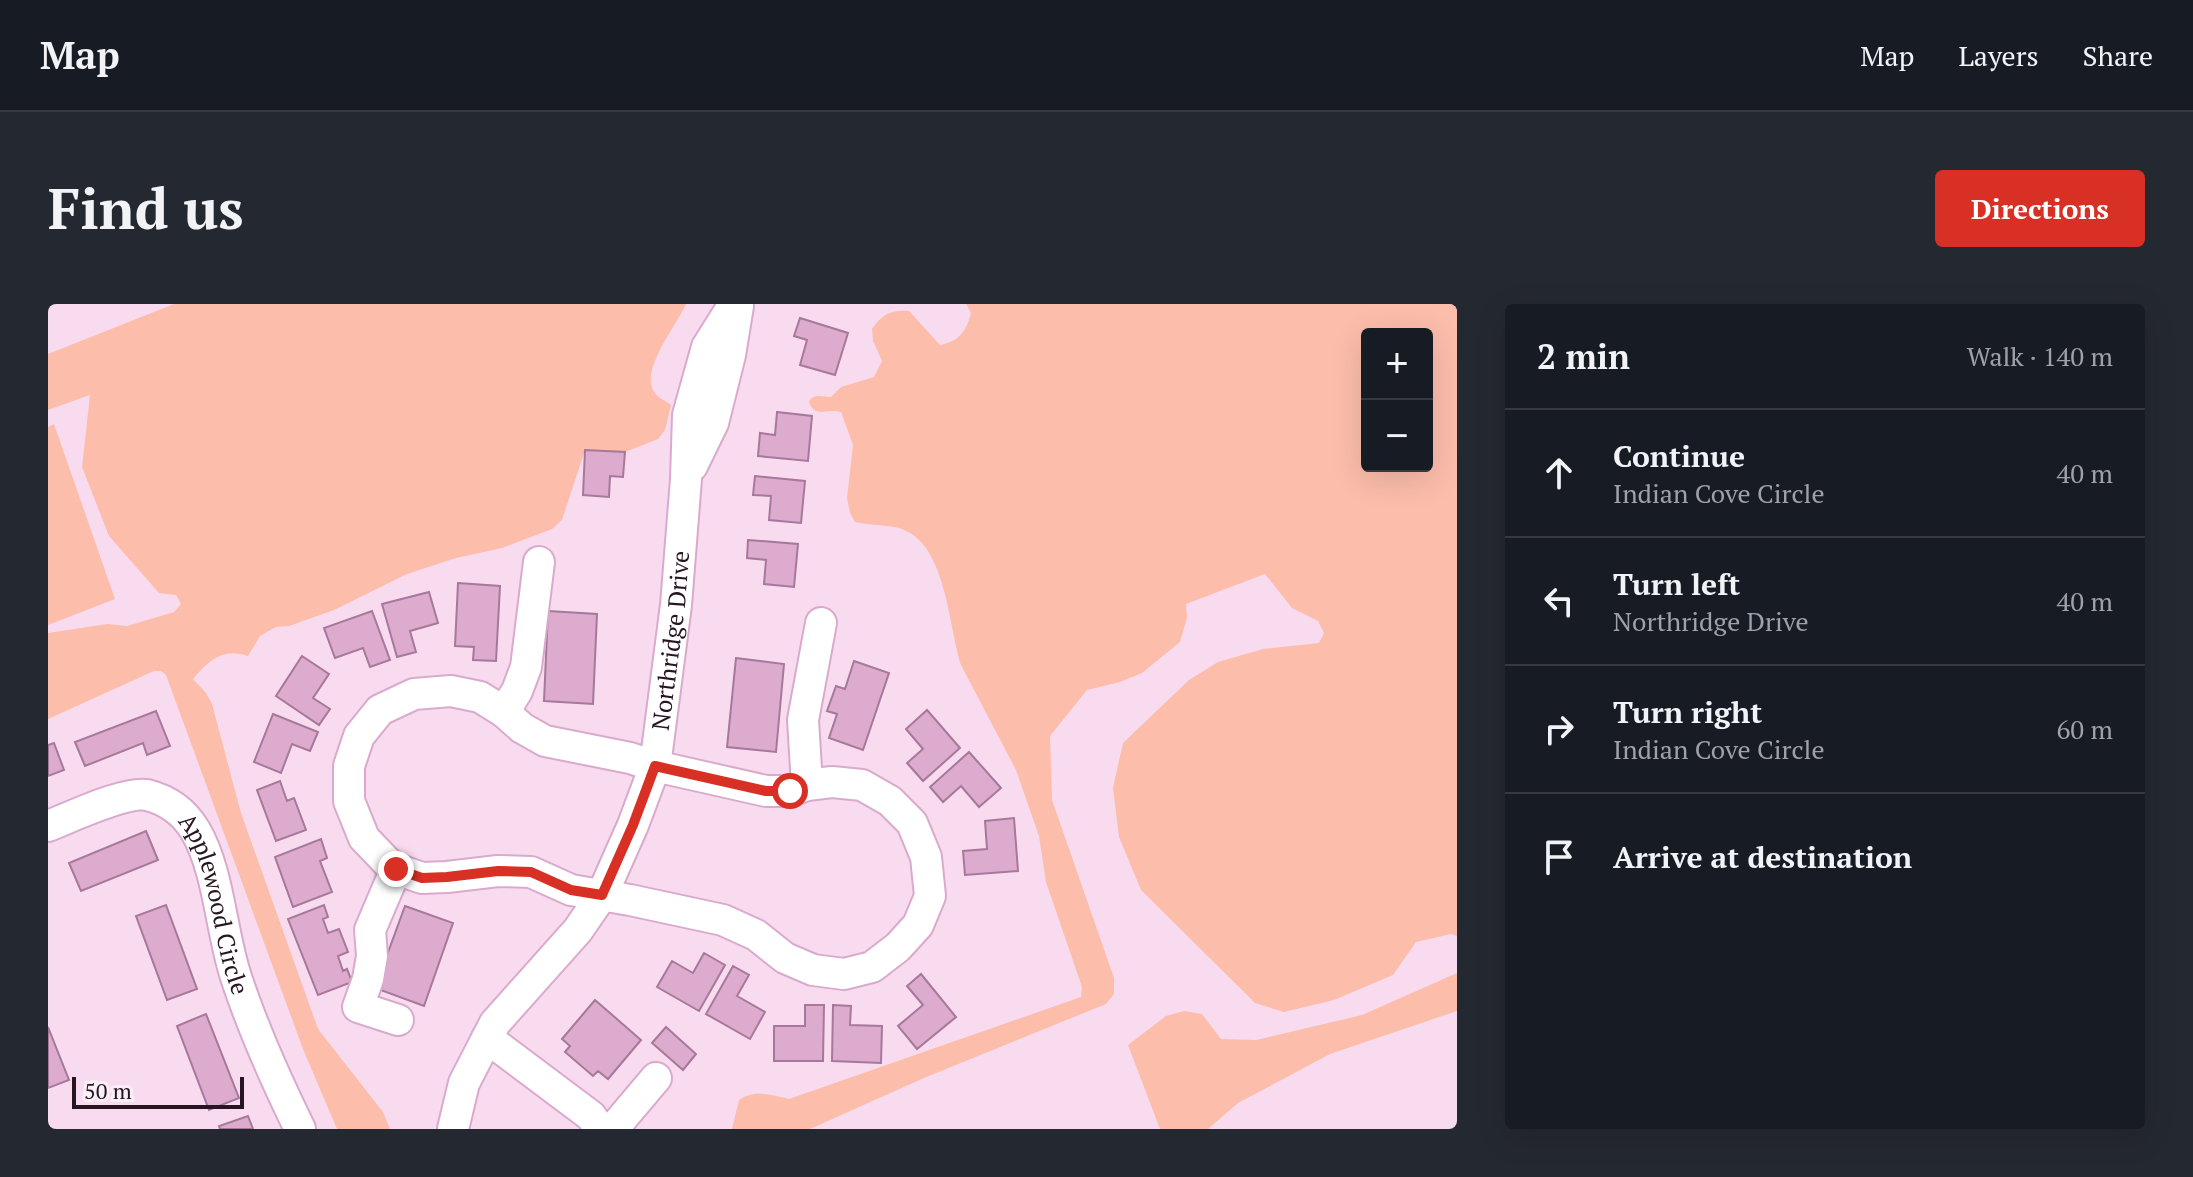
<!DOCTYPE html>
<html lang="en">
<head>
<meta charset="utf-8">
<style>
	:root { --surface:#171b24; --page:#242831; --text:#f1f3f6; --muted:#9ea1a6; --line:#363941; --accent:#d93025 }
	body { margin:0; font-family:"PT Serif",serif; background:var(--page); color:var(--text) }
	.controls { position:absolute; right:24px; top:24px; display:grid; overflow:hidden; border-radius:8px; box-shadow:0 8px 32px #0002 }
	.controls button { width:72px; height:72px; display:grid; place-items:center; padding:0; border:0; border-bottom:2px solid var(--line); background:var(--surface); color:var(--text); font:40px sans-serif }
	.scale { position:absolute; left:24px; bottom:20px; width:172px; box-sizing:border-box; padding-left:8px; border:4px solid #271522; border-top:0; font-size:22px; line-height:28px; white-space:nowrap; color:#271522; -webkit-text-stroke:6px #f9eff6; paint-order:stroke }
	.stop { position:absolute; width:24px; height:24px; margin:-18px; border:6px solid #d93025; border-radius:50%; background:#fff }
	.stop.end { background:#d93025; border-color:#fff; box-shadow:0 2px 8px #0008 }
	.list { margin:0; padding:0; list-style:none }
	h2 { display:flex; justify-content:space-between; align-items:center; height:104px; margin:0; padding:0 32px; font-size:34px }
	h2 small { font-size:26px; font-weight:400; color:var(--muted) }
	.list li { display:grid; grid-template-columns:52px 1fr auto; gap:24px; align-items:center; box-sizing:border-box; height:128px; padding:0 32px; border-top:2px solid var(--line) }
	.list b { display:block; font-size:30px; white-space:nowrap }
	.list p { margin:0; font-size:26px; white-space:nowrap; color:var(--muted) }
	.list em { font-size:26px; font-style:normal; color:var(--muted) }
	.icon { flex:none; width:44px; height:44px; fill:none; stroke:currentColor; stroke-width:2; stroke-linecap:round; stroke-linejoin:round }
	.map { position:relative; flex:none; width:1409px; height:825px; overflow:hidden; border-radius:8px }
	header { display:flex; align-items:center; gap:48px; box-sizing:border-box; height:112px; padding:0 40px; background:var(--surface); border-bottom:2px solid var(--line) }
	header strong { font-size:38px }
	nav { display:flex; gap:44px; margin-inline-start:auto; font-size:28px }
	.intro { display:flex; align-items:center; justify-content:space-between; box-sizing:border-box; height:192px; padding:0 48px }
	h1 { margin:0; font-size:56px }
	.button { padding:20px 36px; border-radius:8px; background:var(--accent); color:#fff; font-size:28px; font-weight:700 }
	main { display:flex; gap:48px; padding:0 48px }
	aside { flex:1; background:var(--surface); border-radius:8px; box-shadow:0 8px 32px #0002 }
	.map>svg:first-child { display:block }
	.green { fill:#fcbdab; fill-rule:evenodd }
	.building { fill:#dcabcd; stroke:#a67899; stroke-width:2 }
	.lines { fill:none; stroke-linecap:round; stroke-linejoin:round }
	.minor-casing { stroke:#daaacc; stroke-width:34 }
	.minor { stroke:#fff; stroke-width:30 }
	.route { stroke:#d93025; stroke-width:10 }
	.labels { text-anchor:middle; dominant-baseline:central; stroke-width:6; stroke-linejoin:round; paint-order:stroke }
	.street-label { font-size:24px; fill:#271522; stroke:#f9eff6 }
</style>
</head>
<body>
<header>
<strong>Map</strong>
<nav><a>Map</a><a>Layers</a><a>Share</a></nav>
</header>
<div class="intro"><h1>Find us</h1><a class="button">Directions</a></div>
<main>
<div class="map">
<svg width="1409" height="825" viewBox="0 0 1409 825">
	<rect width="100%" height="100%" fill="#f9dbf0"/>
	<path class="green" d="M126 0H638C629 21 590 68 607 89 610 94 618 97 623 101L617 126 610 135 577 148 537 146 514 216 504 225 454 244 408 254 359 270 286 306 241 322 228 323 212 332 200 352C175 343 160 357 145 375L158 389 164 400 193 509 270 725 335 808 342 825H289L255 745 118 371 113 367H106L0 415V329L59 320 79 322 126 308 133 300 128 291 111 289 61 232 34 163 42 91 0 106V50Z
		M918 0H1409V632L1403 630 1368 638 1345 671 1286 696 1236 708 1207 699 1093 586 1071 533 1065 484 1075 439 1141 376 1170 358 1215 345 1271 339 1276 329 1270 317 1244 304 1217 270 1138 300 1139 314 1132 338 1094 369 1072 378 1039 386 1002 432 1004 496 1066 674V690L1058 700 876 774 762 825H684L691 796C706 785 723 791 741 795L1033 693 1034 683 998 578 991 532 968 466 913 361C901 324 898 242 856 226 843 220 823 222 807 218L802 209 799 194 805 141 793 108C781 104 765 115 761 97 767 89 774 93 783 93L793 83 826 73 834 57 825 37 824 25C835 10 842 6 861 7L892 41C911 37 918 28 923 9ZM1319 30H1379V162H1319Z
		M6 120 67 295 0 321V123Z
		M1409 669V707L1282 750 1190 799 1160 825H1112L1080 741 1118 712 1136 707 1154 710 1173 735 1208 736 1314 711Z"/>
	<path class="building" d="M752 14 800 29 787 71 752 61 759 36 746 32Z
		M729 108 764 112 760 157 710 152 712 129 727 131Z
		M537 146 577 148 575 173 562 172 561 193 535 191Z
		M707 172 757 177 753 219 721 216 723 192 705 191Z
		M700 236 750 240 746 283 716 280 718 256 699 254Z
		M410 279 452 282 448 357 425 356 426 343 407 342Z
		M381 288 390 319 362 327 368 348 349 353 334 300Z
		M324 307 342 356 322 363 315 344 287 354 276 324Z
		M500 307 549 310 545 400 496 397Z
		M254 352 281 370 265 394 282 405 271 421 228 392Z
		M688 354 736 360 728 448 679 443Z
		M806 357 841 369 815 446 781 434 789 410 779 407 788 382 797 385Z
		M879 406 912 444 875 477 859 459 875 445 858 425Z
		M108 407 122 442 99 451 95 439 37 462 27 438Z
		M225 410 270 428 262 447 244 440 233 469 206 458Z
		M6 439 16 466 0 472V441Z
		M921 448 953 484 931 503 913 482 895 498 882 483Z
		M232 477 239 497 246 494 258 526 228 537 209 486Z
		M966 514 970 567 917 571 915 547 939 545 937 517Z
		M98 527 110 556 33 587 21 559Z
		M273 535 279 554 272 557 284 588 245 603 227 553Z
		M118 601 149 685 119 696 88 612Z
		M276 601 280 613 275 615 280 629 291 625 300 648 290 652 295 667 299 665 304 678 270 691 240 615Z
		M357 602 405 619 376 702 327 684Z
		M656 649 677 661 651 707 609 683 624 657 645 669Z
		M685 662 701 671 689 692 717 708 702 735 658 710Z
		M873 670 908 713 869 745 850 722 875 701 859 682Z
		M547 696 593 736 560 775 550 767 545 772 517 748 522 742 514 735Z
		M757 701H776L775 757H726V722H757Z
		M785 701 803 702 802 721 834 722 833 759 784 757Z
		M158 710 191 794 161 806 129 722Z
		M0 723 21 776 0 784Z
		M618 723 648 750 635 766 604 739Z
		M200 812 205 825H172L171 822Z"/>
	<g class="lines">
		<g class="minor-casing">
			<g id="minor">
				<path d="M644 162 665 119 682 51 690 2"/>
				<path d="M403 387 432 393 456 408 474 424 497 437 582 454 607 462 718 487H742L759 481 784 478 814 481 842 497 864 519 878 553 882 592 870 621 850 643 824 663 796 670 765 666 737 654 708 631 675 616 582 596 523 586 483 568 450 567 399 573 374 574 348 565 338 557 316 534 301 497V462L311 432 332 406 366 390Z"/>
				<path d="M456 408 469 387 478 363 491 258"/>
				<path d="M759 481 755 416 773 319"/>
				<path id="s1" d="M0 522C23 513 77 487 99 491 119 496 136 508 147 526 171 566 173 628 188 673 205 725 228 776 252 825"/>
				<path d="M348 565 322 626 324 652 320 675 310 703 350 716"/>
				<path d="M439 734 543 812 552 825"/>
				<path id="s2" d="M405 825 416 779 447 719 530 626 554 591 585 521 607 462 628 301 638 175 640 111 659 43 686 0"/>
				<path d="M565 825 608 774"/>
			</g>
		</g>
		<use href="#minor" class="minor"/>
	</g>
	<g class="lines">
		<path class="route" d="M348 565 374 574 399 573 450 567 483 568 523 586 554 591 585 521 607 462 718 487H742"/>
	</g>
	<g class="labels">
		<g class="street-label">
			<text stroke="none"><textPath href="#s2" startOffset="548">Northridge Drive</textPath></text>
			<text stroke="none"><textPath href="#s1" startOffset="242">Applewood Circle</textPath></text>
		</g>
	</g>
</svg>
<div class="controls">
<button>+</button>
<button>−</button>
</div>
<div class="scale">50 m</div>
<div class="stop" style="left:742px;top:487px"></div>
<div class="stop end" style="left:348px;top:565px"></div>
</div>
<aside>
<h2>2 min<small>Walk · 140 m</small></h2>
<ul class="list">
<li><svg class="icon" aria-label="ahead" viewBox="0 0 24 24"><path d="M12 20V5M6 11l6-6 6 6"/></svg><div><b>Continue</b><p>Indian Cove Circle</p></div><em>40 m</em></li>
<li><svg class="icon" aria-label="left" viewBox="0 0 24 24"><path d="M17 20v-9H6M10 6l-5 5 5 5"/></svg><div><b>Turn left</b><p>Northridge Drive</p></div><em>40 m</em></li>
<li><svg class="icon" aria-label="right" viewBox="0 0 24 24"><path d="M7 20v-9h11M14 6l5 5-5 5"/></svg><div><b>Turn right</b><p>Indian Cove Circle</p></div><em>60 m</em></li>
<li><svg class="icon" aria-label="arrive" viewBox="0 0 24 24"><path d="M6 21V4h12l-3 4 3 4H6"/></svg><div><b>Arrive at destination</b></div></li>
</ul>
</aside>
</main>
</body>
</html>
